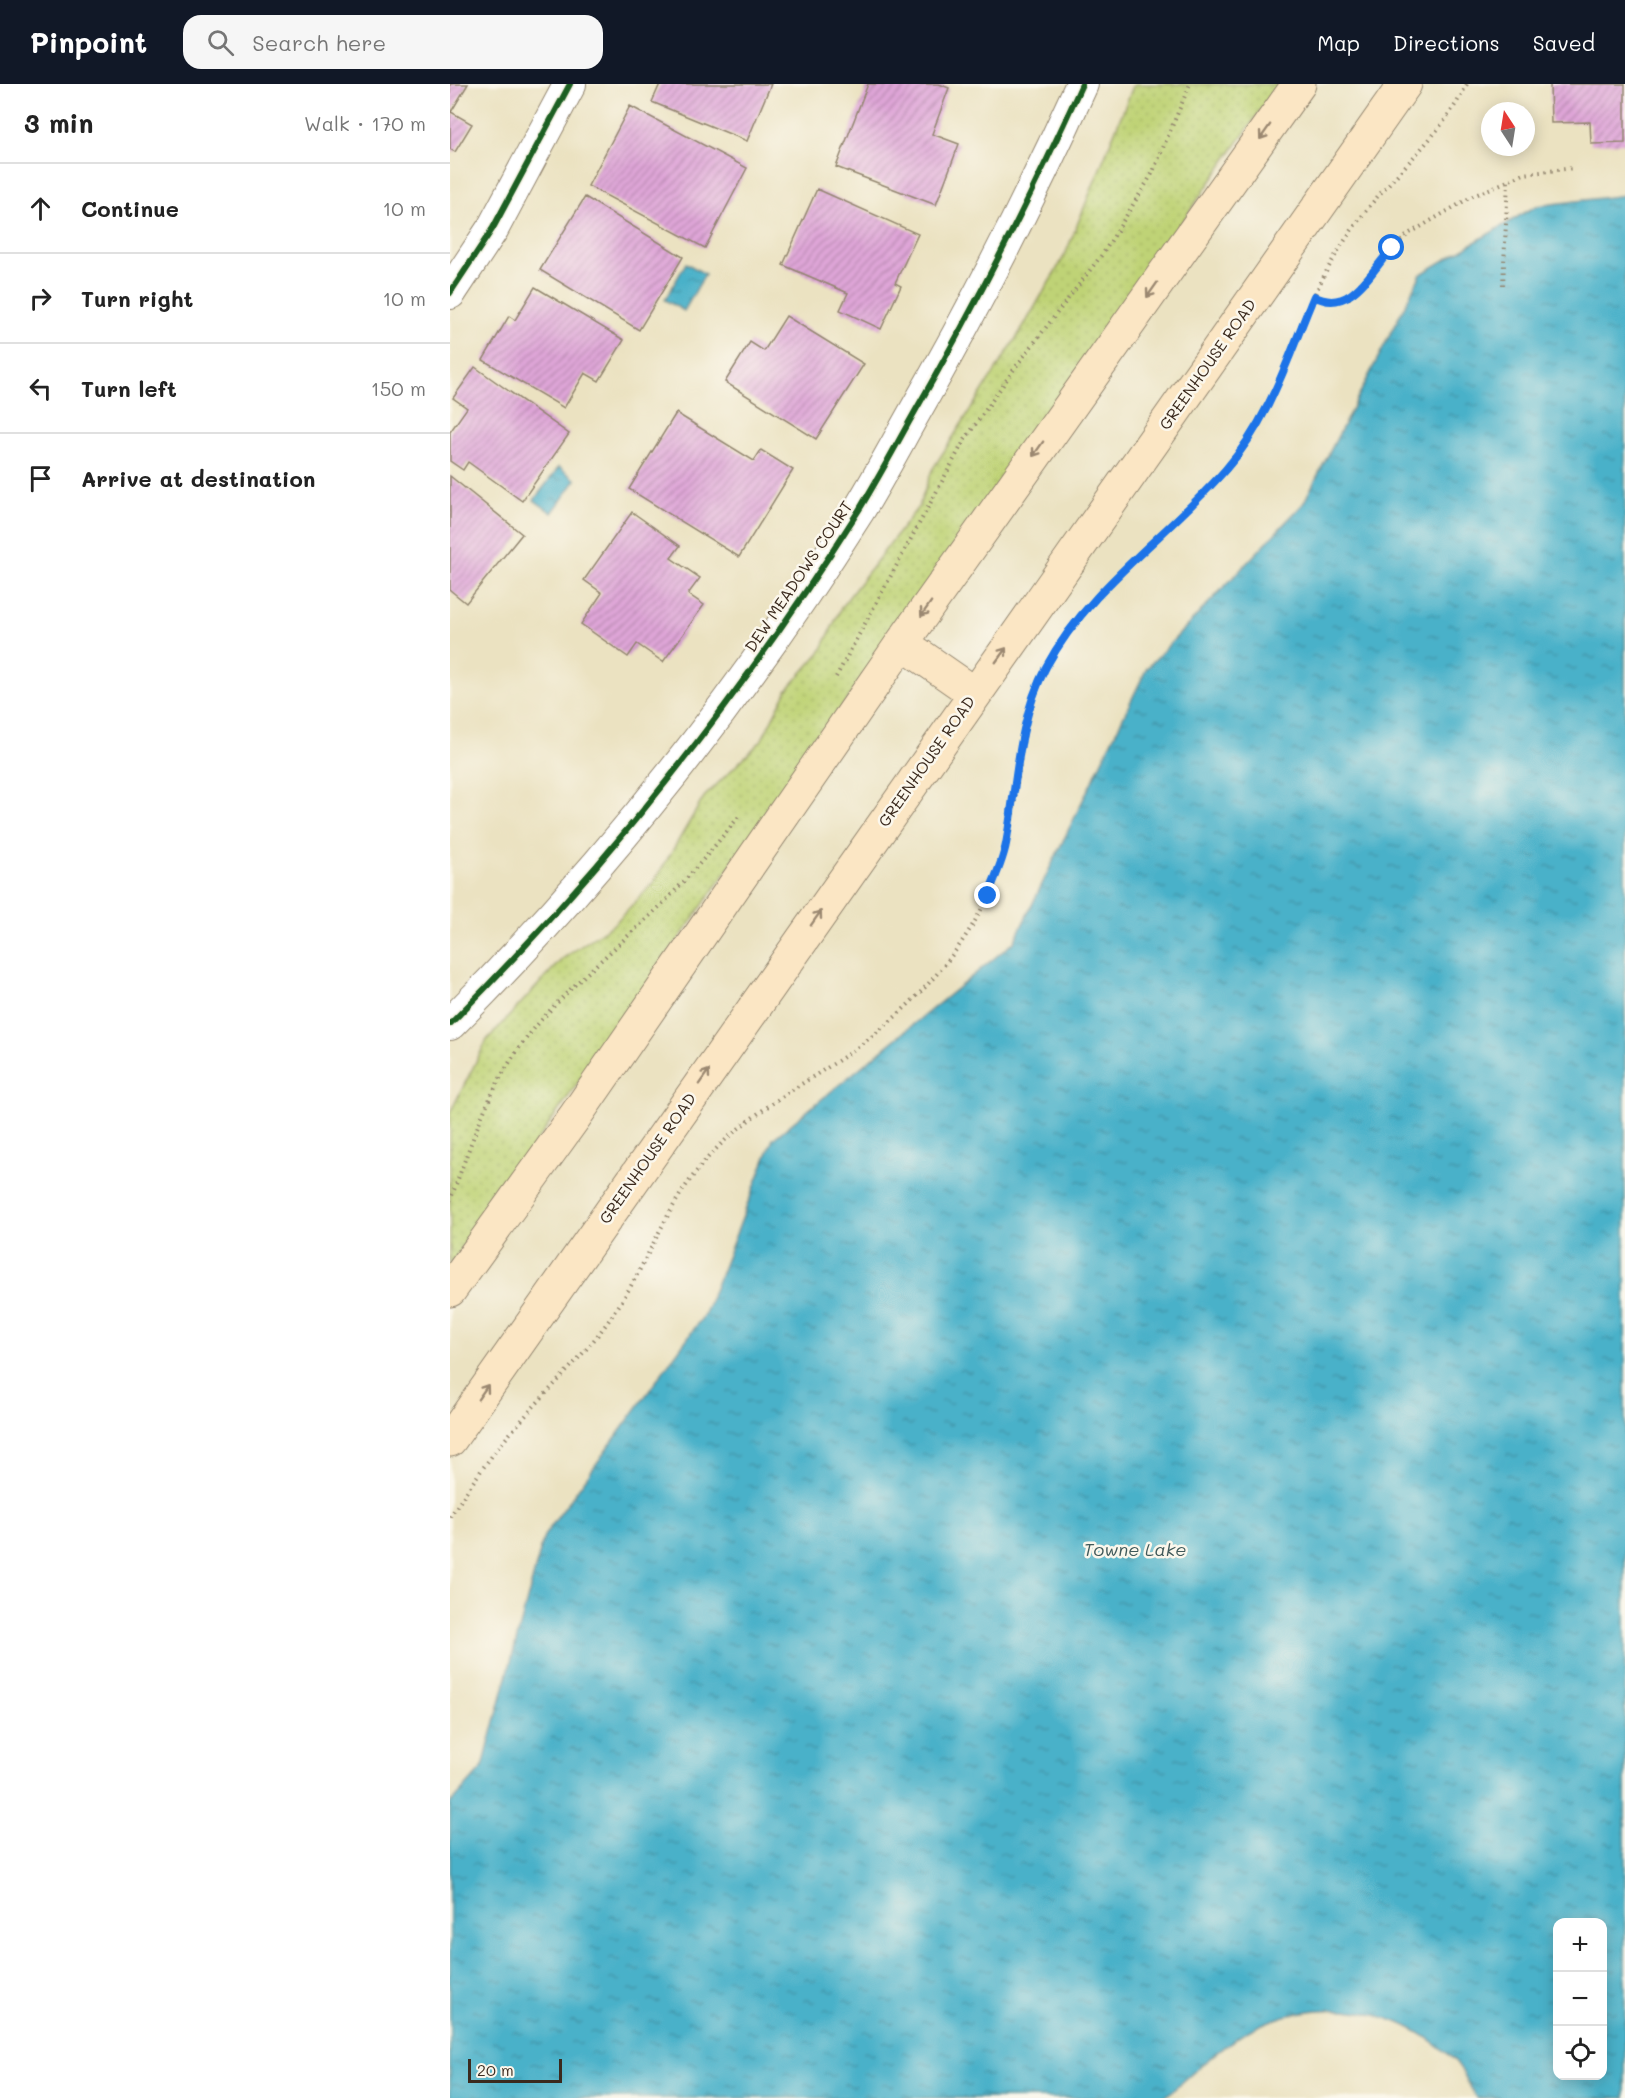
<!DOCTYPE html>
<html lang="en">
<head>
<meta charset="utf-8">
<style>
	:root { --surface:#fff; --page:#f6f6f6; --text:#222; --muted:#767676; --line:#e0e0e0; --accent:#111827 }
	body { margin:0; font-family:Mali,sans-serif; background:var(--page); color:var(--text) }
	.controls { position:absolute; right:18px; bottom:18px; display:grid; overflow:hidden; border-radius:12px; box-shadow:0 3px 15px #0003 }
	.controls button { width:54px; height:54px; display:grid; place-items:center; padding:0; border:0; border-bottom:2px solid var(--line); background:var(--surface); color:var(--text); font:30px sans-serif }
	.compass { position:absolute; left:1031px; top:18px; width:54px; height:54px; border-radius:50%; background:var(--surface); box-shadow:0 3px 15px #0003; rotate:348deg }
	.scale { position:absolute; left:18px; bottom:15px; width:94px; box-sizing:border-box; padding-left:6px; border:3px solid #3b2a1e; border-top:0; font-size:16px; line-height:21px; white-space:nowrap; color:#3b2a1e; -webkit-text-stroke:4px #fbf7ec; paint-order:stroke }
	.stop { position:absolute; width:18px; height:18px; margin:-14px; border:4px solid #1a73e8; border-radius:50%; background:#fff }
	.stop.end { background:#1a73e8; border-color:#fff; box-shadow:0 2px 6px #0008 }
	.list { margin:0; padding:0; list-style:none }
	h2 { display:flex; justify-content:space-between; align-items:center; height:78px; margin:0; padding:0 24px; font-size:26px }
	h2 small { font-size:20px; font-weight:400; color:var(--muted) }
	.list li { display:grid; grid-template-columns:39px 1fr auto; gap:18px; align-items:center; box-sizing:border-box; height:90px; padding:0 24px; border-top:2px solid var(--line) }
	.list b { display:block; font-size:22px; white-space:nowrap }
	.list em { font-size:20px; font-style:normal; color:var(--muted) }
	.icon { flex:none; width:33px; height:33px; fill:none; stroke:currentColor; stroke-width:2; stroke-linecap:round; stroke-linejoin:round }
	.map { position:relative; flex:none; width:1175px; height:2014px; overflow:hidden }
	header { display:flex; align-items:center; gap:36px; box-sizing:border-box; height:84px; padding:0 30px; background:var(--accent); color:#fff }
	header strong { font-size:28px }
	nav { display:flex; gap:33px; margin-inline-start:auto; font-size:21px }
	.search { width:420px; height:54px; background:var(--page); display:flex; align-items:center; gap:15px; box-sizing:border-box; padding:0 21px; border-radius:18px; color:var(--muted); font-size:22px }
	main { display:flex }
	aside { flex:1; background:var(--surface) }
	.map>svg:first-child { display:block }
	.grass { fill:url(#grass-dots); stroke:#7d7e4a; stroke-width:1.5 }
	.water { fill:url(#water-ripples); stroke:#426e74; stroke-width:1.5; fill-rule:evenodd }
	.building { fill:url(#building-hatch) }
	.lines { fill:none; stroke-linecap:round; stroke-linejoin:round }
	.minor-casing { stroke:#938670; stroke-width:34 }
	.secondary-casing { stroke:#938670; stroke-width:35 }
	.path { stroke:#938670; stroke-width:4; stroke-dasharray:1.5 4.5; stroke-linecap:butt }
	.minor { stroke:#fff; stroke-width:32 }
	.secondary { stroke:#fbe6c4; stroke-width:33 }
	.cycleway-casing { stroke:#fbf7ec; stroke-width:10 }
	.cycleway { stroke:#1b5e20; stroke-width:6 }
	.oneway { stroke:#9b8871 }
	.route { stroke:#1a73e8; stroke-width:8 }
	.labels { text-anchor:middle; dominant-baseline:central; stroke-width:5; stroke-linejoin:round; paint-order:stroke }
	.street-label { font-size:16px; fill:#3b2a1e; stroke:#fbf7ec }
	.water-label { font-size:18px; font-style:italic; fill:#40595a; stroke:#fbf7ec }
</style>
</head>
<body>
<header>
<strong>Pinpoint</strong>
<div class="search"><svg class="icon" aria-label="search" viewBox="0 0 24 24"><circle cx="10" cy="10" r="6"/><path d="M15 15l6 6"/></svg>Search here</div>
<nav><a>Map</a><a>Directions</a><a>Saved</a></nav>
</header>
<main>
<aside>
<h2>3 min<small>Walk · 170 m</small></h2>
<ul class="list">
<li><svg class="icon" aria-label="ahead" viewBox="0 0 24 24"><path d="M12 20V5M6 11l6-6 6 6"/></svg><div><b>Continue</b></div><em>10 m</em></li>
<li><svg class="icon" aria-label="right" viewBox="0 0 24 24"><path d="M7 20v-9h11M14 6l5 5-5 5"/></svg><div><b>Turn right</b></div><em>10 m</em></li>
<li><svg class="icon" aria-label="left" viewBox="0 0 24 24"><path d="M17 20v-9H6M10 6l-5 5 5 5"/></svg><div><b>Turn left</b></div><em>150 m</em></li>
<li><svg class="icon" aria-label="arrive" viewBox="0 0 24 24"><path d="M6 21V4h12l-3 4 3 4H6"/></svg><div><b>Arrive at destination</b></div></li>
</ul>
</aside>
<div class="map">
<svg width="1175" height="2014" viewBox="0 0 1175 2014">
	<defs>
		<pattern id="grass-dots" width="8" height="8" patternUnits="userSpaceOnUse" patternTransform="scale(1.5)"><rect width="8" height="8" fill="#bfd376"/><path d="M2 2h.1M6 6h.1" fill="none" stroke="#a5b566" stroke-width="1.8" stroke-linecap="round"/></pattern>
		<pattern id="water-ripples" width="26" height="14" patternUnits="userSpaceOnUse" patternTransform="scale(1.5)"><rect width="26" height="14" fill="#4ab1c9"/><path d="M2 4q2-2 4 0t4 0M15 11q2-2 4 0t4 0" fill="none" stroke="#3f90a3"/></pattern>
		<pattern id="building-hatch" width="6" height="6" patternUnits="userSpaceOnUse" patternTransform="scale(1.5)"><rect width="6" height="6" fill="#dfa6d8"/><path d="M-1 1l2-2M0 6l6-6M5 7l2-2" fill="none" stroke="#b687af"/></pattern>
	</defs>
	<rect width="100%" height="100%" fill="#fbf7ec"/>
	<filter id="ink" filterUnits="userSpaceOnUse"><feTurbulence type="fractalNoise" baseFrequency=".0167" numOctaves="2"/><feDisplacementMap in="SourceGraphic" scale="12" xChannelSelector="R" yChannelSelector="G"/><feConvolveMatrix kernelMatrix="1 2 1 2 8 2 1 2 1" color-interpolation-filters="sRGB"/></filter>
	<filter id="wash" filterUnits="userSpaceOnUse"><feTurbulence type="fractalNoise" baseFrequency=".008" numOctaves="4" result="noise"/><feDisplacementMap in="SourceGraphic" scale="24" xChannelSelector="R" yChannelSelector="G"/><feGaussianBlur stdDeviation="1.35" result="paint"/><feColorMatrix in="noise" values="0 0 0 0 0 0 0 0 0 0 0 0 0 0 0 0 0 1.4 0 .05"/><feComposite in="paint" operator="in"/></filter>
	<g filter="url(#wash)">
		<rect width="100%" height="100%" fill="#ebe2c1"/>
		<path class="grass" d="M684 0H829L0 1181V1029L37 956 112 875 165 839 204 798 254 713 311 657 337 606 371 567 392 522 469 422 482 386 572 245 615 171Z"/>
		<path class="water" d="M1175 111V2014H1026C1019 2002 1013 1984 1003 1975 953 1926 881 1913 817 1938 778 1953 745 1988 714 2014H0V1720L33 1683 94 1452 255 1230 323 1055 564 858 697 584 853 420 971 190 1086 122ZM1152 1838V1992H1108V1838Z
			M236 179 255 190 234 227 215 216Z
			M109 383 126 396 102 429 84 416Z"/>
		<g id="blocks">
			<path class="building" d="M0 0H18L1 28 22 40 5 68 0 65Z
				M210 0H321L297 57 202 18Z
				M418 0H489L499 4 482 50 509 60 486 121 386 83Z
				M1100 0H1175V59L1141 60 1140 38 1101 39Z
				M180 22 297 84 255 164 138 102Z
				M367 105 468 150 445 199 451 202 431 245 390 226 398 209 333 181Z
				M135 113 233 173 189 246 90 186Z
				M85 203 174 256 149 297 135 289 114 324 33 276 59 232 65 236Z
				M336 232 414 280 366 355 275 298 300 258 314 267Z
				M25 283 119 350 72 417 18 378 13 386 0 377V348L17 324 3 314Z
				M226 329 304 377 311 366 343 386 289 473 179 405Z
				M0 392 72 450 16 519 0 506Z
				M182 428 230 462 221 474 250 494 238 510 254 521 213 578 187 560 178 573 131 540 152 509 134 496Z"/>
		</g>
	</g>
	<g filter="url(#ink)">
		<use href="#blocks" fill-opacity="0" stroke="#938670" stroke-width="1.5"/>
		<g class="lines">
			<g class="minor-casing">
				<path id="minor" d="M0 209 43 144 120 0
					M0 940C155 785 292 611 409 426 428 395 445 363 463 331 525 223 581 113 632 0"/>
			</g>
			<g class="secondary-casing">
				<path id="secondary" d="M452 559 524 609
					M0 1206 126 1031 452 559 849 0
					M0 1356 955 0"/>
			</g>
			<path class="path" d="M1053 201 1058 97
				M864 212 878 218 899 214 942 164 960 149 1023 112 1074 90 1124 84
				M386 593 514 357 564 285 654 168 702 90 740 0
				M0 1117C20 1063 37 1007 72 960 110 909 161 869 207 825 237 796 264 763 291 730
				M0 1433C20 1402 40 1372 64 1345 97 1306 135 1272 164 1229 203 1172 217 1113 269 1062 308 1024 357 998 401 968 439 941 471 911 499 875 524 844 546 802 556 763 572 701 566 637 599 579 643 503 717 452 775 387 828 327 842 247 881 179 894 156 911 132 928 112 960 75 995 45 1017 0"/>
			<use href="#minor" class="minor"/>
			<use href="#secondary" class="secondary"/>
			<g class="cycleway-casing">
				<path id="cycleway" d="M0 209 43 144 120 0
					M0 940C155 785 292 611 409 426 428 395 445 363 463 331 525 223 581 113 632 0"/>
			</g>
			<use href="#cycleway" class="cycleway"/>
		</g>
		<defs><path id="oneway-shaft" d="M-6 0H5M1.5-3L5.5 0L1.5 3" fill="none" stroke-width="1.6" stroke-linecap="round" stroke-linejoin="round" transform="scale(1.5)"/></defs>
		<g class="oneway">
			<use href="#oneway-shaft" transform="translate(815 48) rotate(125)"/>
			<use href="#oneway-shaft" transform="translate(702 206) rotate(125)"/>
			<use href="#oneway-shaft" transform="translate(588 365) rotate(125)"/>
			<use href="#oneway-shaft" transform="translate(476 525) rotate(125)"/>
			<use href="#oneway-shaft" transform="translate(551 571) rotate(-54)"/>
			<use href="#oneway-shaft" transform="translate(366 834) rotate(-55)"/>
			<use href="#oneway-shaft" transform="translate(254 993) rotate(-55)"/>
			<use href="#oneway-shaft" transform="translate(33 1308) rotate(-55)"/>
		</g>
	</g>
	<g class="lines" filter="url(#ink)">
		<path class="route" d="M538 812C544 795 553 777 556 760 567 701 567 638 596 583 639 503 718 452 776 385 820 335 839 271 864 212 900 232 921 187 942 164"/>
	</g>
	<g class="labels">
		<g class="street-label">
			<text transform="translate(757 280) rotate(-55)">GREENHOUSE ROAD</text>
			<text transform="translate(348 492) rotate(-56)">DEW MEADOWS COURT</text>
			<text transform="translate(476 677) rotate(-55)">GREENHOUSE ROAD</text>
			<text transform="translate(197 1074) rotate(-55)">GREENHOUSE ROAD</text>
		</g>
		<g class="water-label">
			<text x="685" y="1465">Towne Lake</text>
		</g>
	</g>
</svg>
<div class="controls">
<button>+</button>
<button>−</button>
<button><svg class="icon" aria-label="locate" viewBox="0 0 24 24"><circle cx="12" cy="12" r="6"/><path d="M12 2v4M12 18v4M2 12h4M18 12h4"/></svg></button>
</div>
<svg class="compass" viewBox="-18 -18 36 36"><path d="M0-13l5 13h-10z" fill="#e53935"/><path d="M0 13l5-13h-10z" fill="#767676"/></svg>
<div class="scale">20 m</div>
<div class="stop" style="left:942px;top:164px"></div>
<div class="stop end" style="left:538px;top:812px"></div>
</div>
</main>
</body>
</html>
